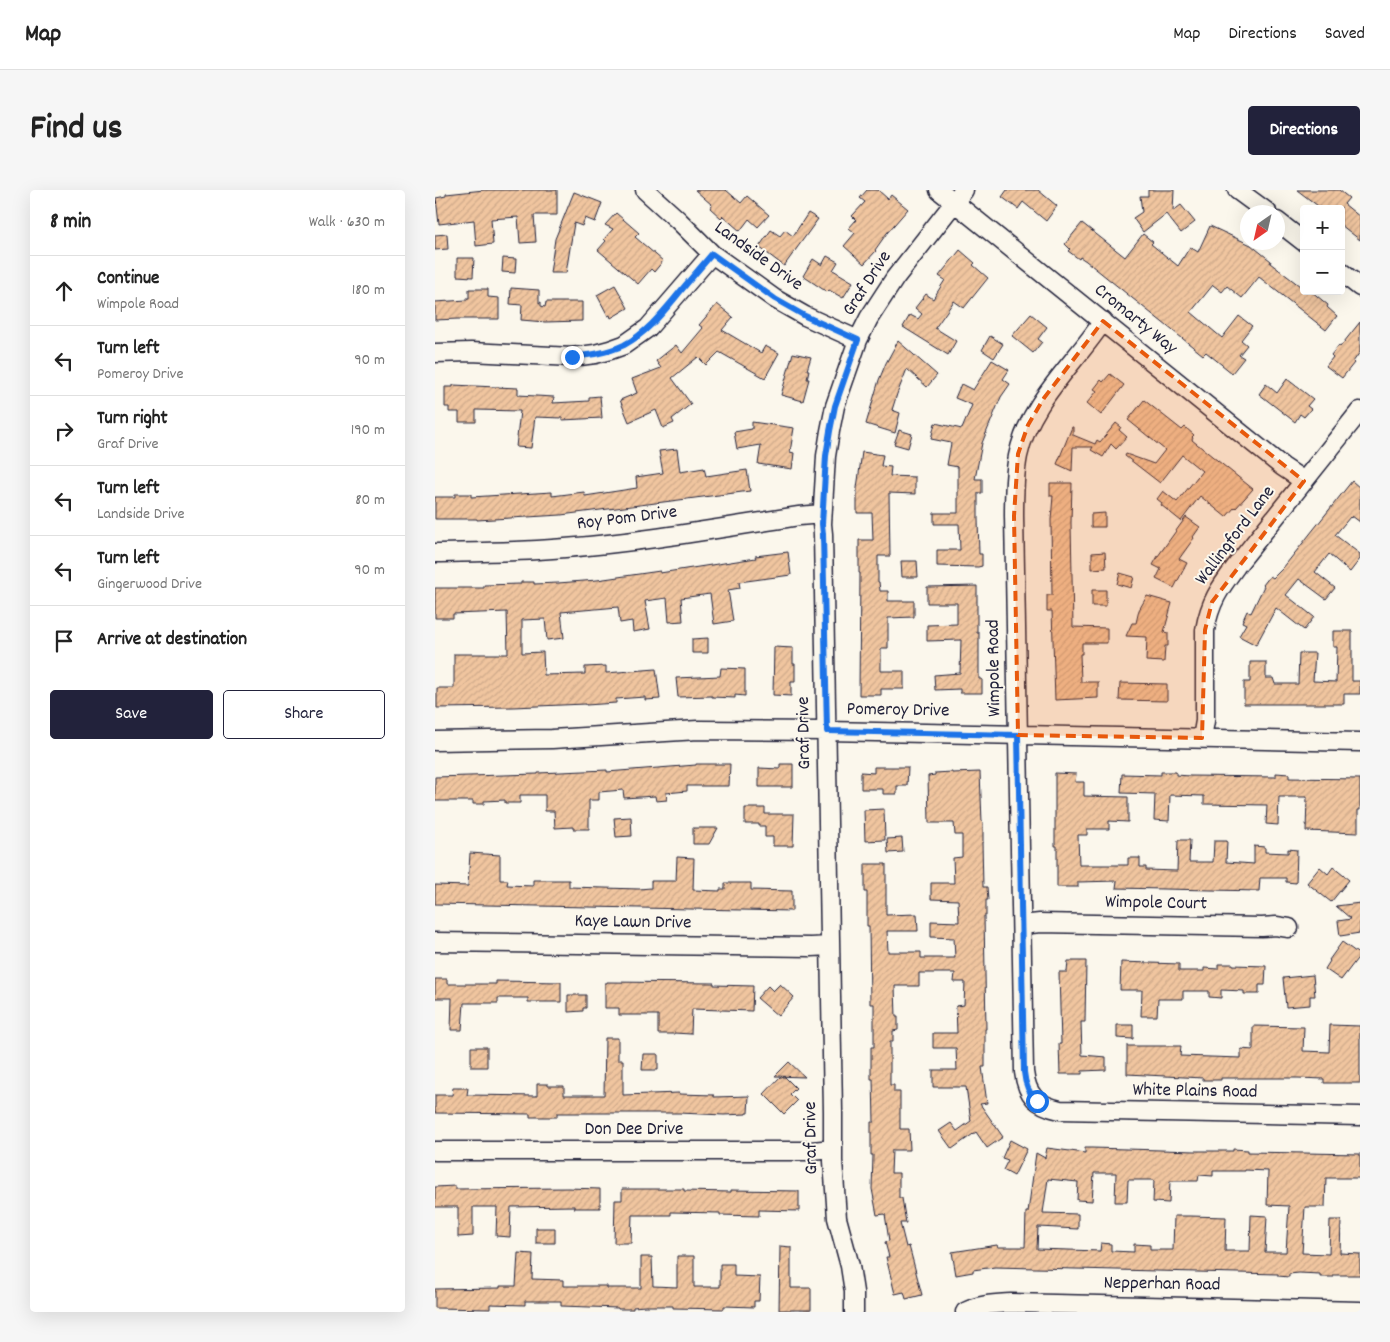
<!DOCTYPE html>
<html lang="en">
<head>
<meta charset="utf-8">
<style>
	:root { --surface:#fff; --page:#f6f6f6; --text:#222; --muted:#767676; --line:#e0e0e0; --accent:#22223b }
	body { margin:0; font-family:Dekko,sans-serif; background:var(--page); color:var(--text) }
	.controls { position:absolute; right:15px; top:15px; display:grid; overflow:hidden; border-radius:5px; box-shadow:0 5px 20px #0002 }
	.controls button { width:45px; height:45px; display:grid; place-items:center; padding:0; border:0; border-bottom:1px solid var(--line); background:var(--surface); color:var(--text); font:25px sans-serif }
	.compass { position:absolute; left:805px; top:15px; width:45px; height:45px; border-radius:50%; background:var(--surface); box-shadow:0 5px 20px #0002; rotate:214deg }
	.stop { position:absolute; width:15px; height:15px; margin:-11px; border:4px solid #1a73e8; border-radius:50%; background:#fff }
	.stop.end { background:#1a73e8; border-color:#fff; box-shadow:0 1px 5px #0008 }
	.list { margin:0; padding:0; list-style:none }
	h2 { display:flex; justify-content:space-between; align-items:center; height:65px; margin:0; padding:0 20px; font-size:21px }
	h2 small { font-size:16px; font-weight:400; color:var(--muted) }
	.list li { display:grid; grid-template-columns:32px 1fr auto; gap:15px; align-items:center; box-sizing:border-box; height:70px; padding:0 20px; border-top:1px solid var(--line) }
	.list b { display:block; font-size:19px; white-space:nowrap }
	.list p { margin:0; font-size:16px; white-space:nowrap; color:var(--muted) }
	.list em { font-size:16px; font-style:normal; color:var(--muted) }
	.actions { display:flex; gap:10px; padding:15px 20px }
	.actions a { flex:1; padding:11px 0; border:1px solid var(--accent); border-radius:5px; text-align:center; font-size:18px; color:var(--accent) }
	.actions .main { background:var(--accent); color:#fff }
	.icon { flex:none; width:28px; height:28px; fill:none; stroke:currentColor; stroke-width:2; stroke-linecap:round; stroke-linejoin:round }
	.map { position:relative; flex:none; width:925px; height:1122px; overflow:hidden; border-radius:5px }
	header { display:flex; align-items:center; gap:30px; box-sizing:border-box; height:70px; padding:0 25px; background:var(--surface); border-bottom:1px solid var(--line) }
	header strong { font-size:24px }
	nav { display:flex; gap:28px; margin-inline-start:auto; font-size:18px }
	.intro { display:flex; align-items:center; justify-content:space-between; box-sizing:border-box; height:120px; padding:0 30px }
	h1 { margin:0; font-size:35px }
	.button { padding:12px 22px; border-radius:5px; background:var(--accent); color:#fff; font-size:18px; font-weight:700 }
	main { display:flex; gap:30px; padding:0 30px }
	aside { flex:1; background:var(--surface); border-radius:5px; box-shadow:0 5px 20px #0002 }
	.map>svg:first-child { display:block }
	.building { fill:url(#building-hatch); stroke:#22223b; fill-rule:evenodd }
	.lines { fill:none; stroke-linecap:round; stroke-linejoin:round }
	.minor-casing { stroke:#22223b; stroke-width:21 }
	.minor { stroke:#fbf7ec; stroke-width:18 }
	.route { stroke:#1a73e8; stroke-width:6 }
	.marked { fill:#e8590c; fill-opacity:0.2; stroke:#e8590c; stroke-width:4; stroke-dasharray:10 6; stroke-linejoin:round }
	.labels { text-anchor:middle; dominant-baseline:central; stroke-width:4; stroke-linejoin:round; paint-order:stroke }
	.street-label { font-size:19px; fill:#22223b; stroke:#fbf7ec }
</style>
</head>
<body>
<header>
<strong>Map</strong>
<nav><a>Map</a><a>Directions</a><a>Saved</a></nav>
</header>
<div class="intro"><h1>Find us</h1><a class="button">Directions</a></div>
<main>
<aside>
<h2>8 min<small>Walk · 630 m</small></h2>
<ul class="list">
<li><svg class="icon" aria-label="ahead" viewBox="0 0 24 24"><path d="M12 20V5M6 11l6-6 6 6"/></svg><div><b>Continue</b><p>Wimpole Road</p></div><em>180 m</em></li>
<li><svg class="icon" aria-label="left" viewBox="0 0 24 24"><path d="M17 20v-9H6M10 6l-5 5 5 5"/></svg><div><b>Turn left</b><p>Pomeroy Drive</p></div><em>90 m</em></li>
<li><svg class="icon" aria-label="right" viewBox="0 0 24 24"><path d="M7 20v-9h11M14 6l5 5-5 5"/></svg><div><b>Turn right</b><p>Graf Drive</p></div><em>190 m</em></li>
<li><svg class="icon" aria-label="left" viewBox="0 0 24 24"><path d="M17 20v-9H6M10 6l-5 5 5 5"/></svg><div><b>Turn left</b><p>Landside Drive</p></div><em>80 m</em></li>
<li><svg class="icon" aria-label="left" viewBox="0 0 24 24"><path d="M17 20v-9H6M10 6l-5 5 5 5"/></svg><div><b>Turn left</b><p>Gingerwood Drive</p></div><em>90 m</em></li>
<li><svg class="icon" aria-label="arrive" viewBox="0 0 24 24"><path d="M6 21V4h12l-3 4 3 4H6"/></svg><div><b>Arrive at destination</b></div></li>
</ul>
<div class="actions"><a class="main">Save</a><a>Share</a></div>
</aside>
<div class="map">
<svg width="925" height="1122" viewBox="0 0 925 1122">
	<defs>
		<pattern id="building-hatch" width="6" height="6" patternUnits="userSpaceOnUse" patternTransform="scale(1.25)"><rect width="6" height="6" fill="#f0c59f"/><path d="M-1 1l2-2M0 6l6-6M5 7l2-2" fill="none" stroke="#cea98a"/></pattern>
	</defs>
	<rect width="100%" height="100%" fill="#fbf7ec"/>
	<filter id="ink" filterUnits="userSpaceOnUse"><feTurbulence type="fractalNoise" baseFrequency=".02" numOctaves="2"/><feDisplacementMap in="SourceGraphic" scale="10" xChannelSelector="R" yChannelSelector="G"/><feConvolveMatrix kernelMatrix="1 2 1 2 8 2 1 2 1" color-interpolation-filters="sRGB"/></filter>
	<g filter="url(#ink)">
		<path class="building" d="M49 0H122V25H99L101 52 85 53 83 27 56 29 58 54 41 56 39 30 4 34 1 8 11 6V4Z
			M260 0H291L306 13 312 6 334 25 323 37 314 29 305 41 288 26 286 28 275 18 277 15Z
			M432 0H443L453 9 456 5 473 19 452 43 440 60 441 61 429 74 409 56 420 43 414 38 421 30 417 26 430 12 425 8Z
			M572 0H603L622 16 611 31 588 12 583 19 567 7Z
			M713 0H739L738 21 746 15 760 32 746 43 731 24 708 42 698 28 707 22 705 6H713Z
			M862 0H904L914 8 909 14 925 27V50L906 35V17L905 19H887Z
			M139 2 167 13 160 32 150 28 147 36 139 33 131 83H115L120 49Z
			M181 23 204 43 200 47 228 71 219 82 216 79 203 94 163 60 171 51 169 49 178 39 170 35Z
			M373 23 383 29 349 76 324 57 336 40 345 46 350 40 358 46Z
			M647 33 690 67 708 44 718 52 716 54 743 76 755 57 763 62 775 36 816 55 836 71 835 73 869 99V101H876L893 115 892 117 902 126 891 140 824 87 807 108 792 96 787 102 778 95 756 122 787 148 804 126 817 136 806 150 812 155 804 165 809 168 797 183 771 162 768 165 651 71 645 67 644 69 633 61 635 59 630 54Z
			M12 44 13 59 0 60V45Z
			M525 60 540 73 538 75 553 88 529 118 519 111 500 138 521 151 513 165 468 137 475 125 483 129 487 124 480 118 491 104 498 109 510 90 504 86Z
			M392 66 403 72 398 80 418 92 408 108 394 100 392 102 368 86 378 69 387 75Z
			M22 68H39L38 87 22 86Z
			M68 68 81 69 80 83 67 82Z
			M180 95 193 118 176 128 175 125 173 126 162 105Z
			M76 98 104 100V113L106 112V116L110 117 111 112H147V131L110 132 86 130 87 115 75 114Z
			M34 99H53V107L64 108V129H23L0 130V112L32 110V108H34Z
			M282 114 298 127 287 140 326 163 330 156 344 163 330 188 284 162 271 175 263 167 237 188 256 214 237 229 239 233 228 238 221 220 194 232 185 210 202 203 197 189 226 178 221 171 241 155 247 163 268 138 264 135Z
			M596 124 612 137 603 149 607 152 598 163 577 146Z
			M925 132V162L918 172 919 173 907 188 891 176 898 167 896 165 904 155 905 157Z
			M555 146 568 154 559 168 547 160Z
			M463 151 502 185 492 197 472 179 462 204 457 220 465 223 460 243 431 234 444 190 451 173Z
			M358 163 376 167 372 180H374L372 189H374L368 211 346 205Z
			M557 170 574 180 568 189 575 194 566 207 547 253 540 289H547V303H543V329L544 364H547V376L543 377 502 376V360H525L524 334H499V323H523V277L512 275 516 253 496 249 500 233 527 239 537 215 520 208 526 194 538 200Z
			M675 184 689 195 666 225 652 213 662 201 659 199 666 190 668 192Z
			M852 189 878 209 872 216 876 219 869 227 865 224 860 232 824 204 831 194 842 203Z
			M18 195 83 198V205L119 207 118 213 154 211V207L165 206 167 228 127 230V228L100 227 96 258 81 257 85 221 41 220V232H24V222H14V217H10V197H18Z
			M709 210 747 240 750 237 759 245 757 247 758 248 757 250 818 299 801 318 800 317 791 327 765 306 746 331 726 315 727 313 722 309 728 301 742 312 767 281 747 265 725 293 690 266 691 264 719 274 730 260 693 230Z
			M317 232 359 238 355 262 359 263 357 279 323 274 326 255 302 259 299 242 317 239Z
			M681 233 686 237 684 240 692 247 681 259 676 254 668 267 656 260 658 257H638L637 281 622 274 637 237H638V245L660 254 662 250 665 252Z
			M464 240 477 244 473 258 459 254Z
			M242 259 245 282 269 278 271 286 312 280 315 301 126 325 42 330V329H0V307H20V304H36V307L117 302V306L149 302 150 306 202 298 201 287 228 283 224 261Z
			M427 262 448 265 446 276 456 277 455 286 480 287V304L454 303 455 366H443V392H444L445 401H453V411H479V427L453 428V458H446V481H469V499H446V505H424L425 383H424V350H438L437 323H422V298Z
			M917 291 925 298V332L917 326 916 328 915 327 900 345 925 364V369L915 382 894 364 880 382 900 398 891 409 864 389 851 405 879 427 869 440 841 418 821 455 804 446 811 434 807 432 812 421 816 423 829 396 828 395 835 386 838 388 848 378Z
			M615 293H637L636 333 638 437 672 438V453H647V464H645L646 492H663V508L620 510 617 421H612V405H617L616 330 618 306H615Z
			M670 323V337H656V324Z
			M751 327 765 337 758 347 759 348 744 369 752 373 739 398 721 389 726 379 718 375 723 366Z
			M353 362 356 385 304 392 305 398 293 400 298 431 279 434 275 404 246 408 248 431 234 432 232 408 210 411 215 439 198 442 197 431 185 433 183 417 126 422 129 448 112 450 110 429 87 430V463L108 462 109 485 150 484V477L171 476V483L221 479 225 509 210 510V507L181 509V513L151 515V514L78 517 2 518V498H19V464H73L72 422 18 424V428H0V398H49V395L86 394V392H99V394L123 393 162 390 225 381V383L321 368 320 366Z
			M670 362 671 378 657 379V363Z
			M466 371H482L483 387H467Z
			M685 383 699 387 696 398 682 394Z
			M542 396V443H544V489H547V503H525V499L500 500 499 485 525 483 526 450 492 451V435L522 434V413H492V397Z
			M657 400H671V416H657Z
			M712 406 737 413 729 442 733 443V456H730L729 472 711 471 712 447 691 446 697 433H701L704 420Z
			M898 441H917V491H925V504H909V514H809V492H815V472H831V488H838L840 494H863L864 463H880L878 491 901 492 902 457H898Z
			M273 448V463H257V449Z
			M339 457 358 458V474H360V492H356V506L338 505Z
			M286 478 310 479V506L300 505V508L277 507V506L243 507 241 488 285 486Z
			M685 493 732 494V511L684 510Z
			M261 574H295L294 596H252V601L231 603 232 610 221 611 220 606 189 608 188 600 164 602V610H154V639H138V637L120 638 119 621H110V605H85V613H70V610L49 611V614H38V611H0V587L103 584V583L172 580V582L261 575Z
			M345 574H358V597H324V578L345 579Z
			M439 577H473L472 596H462V604H448V599H426V582L439 583Z
			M517 582V583L545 582 547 632H548V652H547L548 697H552L553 710H551V726H549L551 839H550V877H547L552 913 545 914 568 947 552 958 541 942 517 959 504 941 516 933 522 941 536 931 531 897H498V880H522L521 858H498V843H522L521 816 529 815 530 792H519L520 783H484V796H460L461 827H463V840L458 841V852H455V895H459V902H465V939H474L475 960H457L456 983H464V1008H467L471 1033H465L471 1057 474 1056 487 1105 471 1109 469 1102 460 1104 451 1067H454L450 1052 454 1051 450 1024 442 1025 437 999 438 965H436V932H439L438 889H436V857H439V814H435L434 736H432V702H430V674H451V725L482 724 483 741H452L453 762H486V768H520L519 748 496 747V731L524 732 523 710 496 709V693H519L518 668 527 667V645H520L519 633H494L493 586 500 585V583Z
			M726 582H741V585L755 586 841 587V583L854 584V588L925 589V620H923V643L871 641 872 607H844L843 635 831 634 832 615 769 614V606L735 605 734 631 719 630 720 604 686 603 687 584 726 585Z
			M620 583 641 584 640 592H649V606L693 607V632L674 631V639H652V645H643L644 675H693V668H705V677H711V680L742 681 743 650H755L754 672H778L779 651H792L791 672 819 674V656L830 657V662L853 663V659L862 660 861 693 851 692V688H825L824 701 681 698 682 691 643 692V697H622V656H620Z
			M310 618H330V624H359L358 656H338V647H330V636H324V634H310Z
			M449 619 450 650 430 651 429 620Z
			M196 627 197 646 181 647 179 628Z
			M258 638H283L274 654H258Z
			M467 648 468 662 453 663 452 649Z
			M35 663 65 665V690H73L72 695 98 696V690H134V697L204 699 216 698V691H241L242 667 259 668 258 700 285 701V699H290V693H316V700L357 701V721L0 714V695L33 696Z
			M885 677 893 684 898 677 914 690 896 712 872 693Z
			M925 713V743L905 746 903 731 916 729 901 716Z
			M907 752 925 765 906 790 890 779 895 771 894 770Z
			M633 771H651L650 832H646L647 865 671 867V880L647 881V884H625L624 854H626L624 782H632Z
			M686 772 744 774V781H769V778L783 779V774H798V775L831 776 830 795H824V804H809V801L786 800V808L774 807V801H748V809H723L722 826H706L707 800H685Z
			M878 785 880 806H875V815L851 817 848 788Z
			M0 789H12V794H61V791L126 792V812H93V808H63V813H29L27 840H16L17 808H0Z
			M172 792 279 793V795L318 796 317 821 257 819 256 844 239 843V844H223V825H184V818H170V793H172Z
			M345 794 359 807 343 826 322 808 333 796 338 801Z
			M133 805H151V818H148V821L133 822Z
			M682 835H698V849L682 848Z
			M895 835 925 836V893H889V889L863 888H786V890H768V888L692 884V856H746L745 866 806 868V859L818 860V836L869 837 868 861 894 862Z
			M170 848H183V870H188V905L244 903V904L279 905V907L314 906 313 923H311V924L289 925 244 923H122V927H95V924L0 923V905H17L18 898H33L32 905 102 906V894H113V896H129V905H169Z
			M36 857H52V877H36Z
			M208 864H223V880H207Z
			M354 872 370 887 340 886Z
			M345 887H350L361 898 355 904 362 911 349 924 329 904Z
			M575 950 592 959 579 986 568 980 573 970 567 968Z
			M612 958 650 963V958H657L760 961H798V959L813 960V962L925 964V988H891L890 1017H870L867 1063 894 1064 895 1030H906L905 1063 925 1064V1085H899V1087H885V1084L864 1083 854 1084V1087L843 1086V1084L560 1077 538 1080V1082L521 1085 517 1062 562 1055 563 1057H590L591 1022H593L601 963 610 968ZM810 980 833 981 832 1015 854 1016 851 1062H830L832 1026 816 1025 815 1061H790L791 1027 755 1026H739L738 1060H715V1055L699 1054V1062L676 1061V1054L666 1053 665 1061 602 1059 603 1037 643 1039V1024L608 1023 613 989 643 992 642 1010 657 1011 659 983H681L680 1012H692L693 990H719L718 1012 734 1013 735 991H763L764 985 778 986V981H810Z
			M20 996V999L133 998 165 999V1018H139V1016L76 1017 75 1047 61 1046 62 1017H38V1046L23 1047V1017H0V997Z
			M187 999H249V1001L296 1002V1000L364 1001V1021L324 1020V1026L285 1025V1023L236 1022V1025H197L196 1053H179L180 1010H187Z
			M101 1038H120V1053H101Z
			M345 1056 356 1057V1098H376V1120H344Z
			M83 1063 98 1064 97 1089 128 1090V1096H172V1098H206V1067H217L218 1096 242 1097V1066H259V1097H285V1074H299V1086L325 1087 324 1111H319V1117L289 1116V1119L238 1118V1116H210L198 1117V1119H183V1118L126 1116V1111H90V1115L55 1114V1119L0 1118V1099L65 1098V1096H81Z"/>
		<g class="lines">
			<g class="minor-casing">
				<path id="minor" d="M210 0 243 30 277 64 340 109 370 126 423 150
					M504 0 848 277 869 291
					M802 0 832 22
					M842 31 869 52
					M906 82 925 97
					M668 131C639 175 594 212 583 266 579 286 579 306 579 326L589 882C592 906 602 915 625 920L925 926
					M0 163 36 162 137 167 160 164 175 160 189 155 213 138 277 64
					M0 363C43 362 86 362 130 358 208 352 286 338 364 326L387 324
					M767 548 770 531V440C775 411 785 398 802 375L925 221
					M0 551 117 549 263 540 392 541 925 552
					M587 735 605 733 827 737 841 736 854 738
					M0 752 376 757 395 756
					M0 961H377L398 959
					M419 1122V1102L415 1076 402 1028 398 971V922L388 344 387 334 391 266 395 241 400 216 423 150 434 128 460 88 529 0
					M530 1122C545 1114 560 1114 576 1113L925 1121"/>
			</g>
			<use href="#minor" class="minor"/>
		</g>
	</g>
	<g class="lines" filter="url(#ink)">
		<path class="route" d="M137 167C155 165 172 163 189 155 210 144 225 126 240 108 252 93 265 78 277 64L340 109 370 126 423 150 400 216 395 241 391 266 387 334 388 344 392 541 583 545 589 882C590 894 593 903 602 911"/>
	</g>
	<path class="marked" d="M668 131 869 291 777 412 770 440 767 548 583 545 579 326 583 264 593 235 609 208Z"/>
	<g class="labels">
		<g class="street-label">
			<text transform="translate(323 67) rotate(36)">Landside Drive</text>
			<text transform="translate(433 94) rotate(-57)">Graf Drive</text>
			<text transform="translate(700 130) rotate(39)">Cromarty Way</text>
			<text transform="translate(192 329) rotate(-7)">Roy Pom Drive</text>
			<text transform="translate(801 346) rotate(-53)">Wallingford Lane</text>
			<text transform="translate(560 478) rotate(-91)">Wimpole Road</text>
			<text transform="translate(463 521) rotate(1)">Pomeroy Drive</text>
			<text transform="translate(370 543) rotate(-91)">Graf Drive</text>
			<text transform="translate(721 714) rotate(1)">Wimpole Court</text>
			<text transform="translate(198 733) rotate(1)">Kaye Lawn Drive</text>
			<text transform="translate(760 902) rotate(1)">White Plains Road</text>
			<text x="199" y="940">Don Dee Drive</text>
			<text transform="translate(377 948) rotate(-91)">Graf Drive</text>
			<text transform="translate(727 1095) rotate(1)">Nepperhan Road</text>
		</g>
	</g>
</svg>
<div class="controls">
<button>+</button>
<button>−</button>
</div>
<svg class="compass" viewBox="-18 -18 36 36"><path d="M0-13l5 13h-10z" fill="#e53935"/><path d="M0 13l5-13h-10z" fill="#767676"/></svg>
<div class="stop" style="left:602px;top:911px"></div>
<div class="stop end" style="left:137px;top:167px"></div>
</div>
</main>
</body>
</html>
